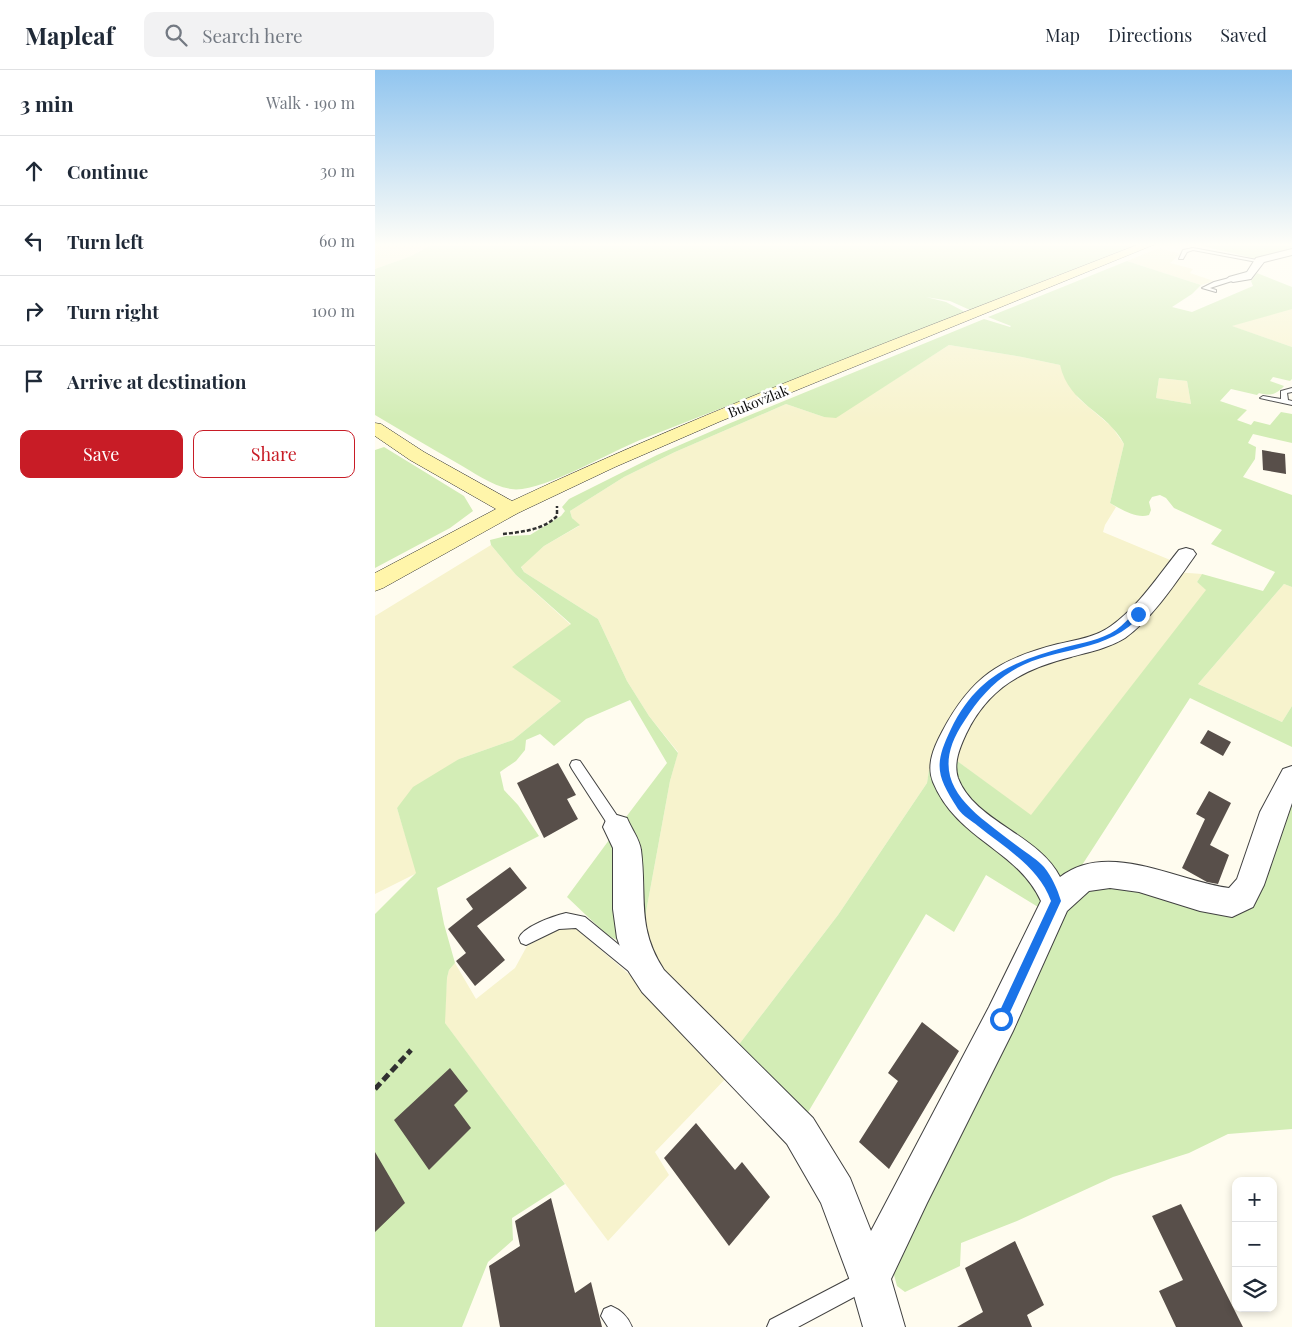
<!DOCTYPE html>
<html lang="en">
<head>
<meta charset="utf-8">
<style>
	:root { --surface:#fff; --page:#f2f2f3; --text:#1f2937; --muted:#747a83; --line:#e0e1e3; --accent:#c81c26 }
	body { margin:0; font-family:"Playfair Display",serif; background:var(--page); color:var(--text) }
	.controls { position:absolute; right:15px; bottom:15px; display:grid; overflow:hidden; border-radius:10px; box-shadow:0 2px 8px #0003 }
	.controls button { width:45px; height:45px; display:grid; place-items:center; padding:0; border:0; border-bottom:1px solid var(--line); background:var(--surface); color:var(--text); font:25px sans-serif }
	.stop { position:absolute; width:15px; height:15px; margin:-11px; border:4px solid #1a73e8; border-radius:50%; background:#fff }
	.stop.end { background:#1a73e8; border-color:#fff; box-shadow:0 1px 5px #0008 }
	.list { margin:0; padding:0; list-style:none }
	h2 { display:flex; justify-content:space-between; align-items:center; height:65px; margin:0; padding:0 20px; font-size:21px }
	h2 small { font-size:16px; font-weight:400; color:var(--muted) }
	.list li { display:grid; grid-template-columns:32px 1fr auto; gap:15px; align-items:center; box-sizing:border-box; height:70px; padding:0 20px; border-top:1px solid var(--line) }
	.list b { display:block; font-size:19px; white-space:nowrap }
	.list em { font-size:16px; font-style:normal; color:var(--muted) }
	.actions { display:flex; gap:10px; padding:15px 20px }
	.actions a { flex:1; padding:11px 0; border:1px solid var(--accent); border-radius:10px; text-align:center; font-size:18px; color:var(--accent) }
	.actions .main { background:var(--accent); color:#fff }
	.icon { flex:none; width:28px; height:28px; fill:none; stroke:currentColor; stroke-width:2; stroke-linecap:round; stroke-linejoin:round }
	.map { position:relative; flex:none; width:917px; height:1257px; overflow:hidden }
	header { display:flex; align-items:center; gap:30px; box-sizing:border-box; height:70px; padding:0 25px; background:var(--surface); border-bottom:1px solid var(--line) }
	header strong { font-size:24px }
	nav { display:flex; gap:28px; margin-inline-start:auto; font-size:18px }
	.search { width:350px; height:45px; background:var(--page); display:flex; align-items:center; gap:12px; box-sizing:border-box; padding:0 18px; border-radius:10px; color:var(--muted); font-size:19px }
	main { display:flex }
	aside { flex:1; background:var(--surface) }
	.map>svg:first-child { display:block }
	.farmland { fill:#f7f3cd }
	.green { fill:#d3edb6; fill-rule:evenodd }
	.building { fill:#584f4a }
	.lines { fill:none; stroke-linecap:round; stroke-linejoin:round }
	.lane-casing { stroke:#414141; stroke-width:2 }
	.street-casing { stroke:#414141; stroke-width:2 }
	.secondary-casing { stroke:#303030; stroke-width:1 }
	.path-far1 { stroke:#303030; stroke-width:2.5; stroke-dasharray:4 2; stroke-linecap:butt }
	.path { stroke:#303030; stroke-width:5; stroke-dasharray:8 4; stroke-linecap:butt }
	.lane { fill:#fff; fill-rule:evenodd }
	.street { fill:#fff; fill-rule:evenodd }
	.secondary { fill:#fff5aa; fill-rule:evenodd }
	.route { fill:#1a73e8 }
	.labels { text-anchor:middle; dominant-baseline:central; stroke-width:5; stroke-linejoin:round; paint-order:stroke }
	.far-street-label { font-size:14px; fill:#0e0e0e; stroke:#fff }
</style>
</head>
<body>
<header>
<strong>Mapleaf</strong>
<div class="search"><svg class="icon" aria-label="search" viewBox="0 0 24 24"><circle cx="10" cy="10" r="6"/><path d="M15 15l6 6"/></svg>Search here</div>
<nav><a>Map</a><a>Directions</a><a>Saved</a></nav>
</header>
<main>
<aside>
<h2>3 min<small>Walk · 190 m</small></h2>
<ul class="list">
<li><svg class="icon" aria-label="ahead" viewBox="0 0 24 24"><path d="M12 20V5M6 11l6-6 6 6"/></svg><div><b>Continue</b></div><em>30 m</em></li>
<li><svg class="icon" aria-label="left" viewBox="0 0 24 24"><path d="M17 20v-9H6M10 6l-5 5 5 5"/></svg><div><b>Turn left</b></div><em>60 m</em></li>
<li><svg class="icon" aria-label="right" viewBox="0 0 24 24"><path d="M7 20v-9h11M14 6l5 5-5 5"/></svg><div><b>Turn right</b></div><em>100 m</em></li>
<li><svg class="icon" aria-label="arrive" viewBox="0 0 24 24"><path d="M6 21V4h12l-3 4 3 4H6"/></svg><div><b>Arrive at destination</b></div></li>
</ul>
<div class="actions"><a class="main">Save</a><a>Share</a></div>
</aside>
<div class="map">
<svg width="917" height="1257" viewBox="0 0 917 1257">
	<rect width="100%" height="100%" fill="#fffcef"/>
	<path class="farmland" d="M0 173H15L12 175 15 176 21 173H60L36 186 0 199Z
		M784 178 806 184 795 193 818 199 815 203 839 211 826 215 752 191Z
		M915 238 917 239V277L856 256Z
		M574 275 647 287 685 295 703 328 737 357 749 374 735 433 741 437 730 455 728 462 800 492 738 562 631 597 563 703 554 701 552 713 463 845 359 981 272 886 269 853 295 711 303 682 274 646 252 611 223 549 149 502 146 496 169 476 204 456 197 448 195 441 249 407 300 382 411 334 449 347 502 321Z
		M784 308 812 311 816 334 781 328Z
		M116 475 141 505 196 555 186 631 138 670 84 689 22 738 42 803 0 824V546Z
		M800 502 827 504 822 512 832 520 656 746 574 685 622 611 722 574Z
		M909 514 917 517V636L907 652 823 614Z
		M199 857 291 936 356 1003 280 1082 294 1105 233 1171 69 952 72 908 74 900 80 893 101 929 140 898 152 876 180 861Z"/>
	<path class="green" d="M60 173H740C755 177 757 173 770 173L689 204 679 206 669 213 595 240 575 231 551 227 571 232 592 243C484 286 374 327 265 370 235 382 164 424 136 419 117 416 98 402 82 393 54 377 27 361 0 345V199L36 186Z
		M815 173H903L917 176V181L882 189Z
		M752 191 826 215 817 224 797 237 817 242 878 216 876 211 882 203 917 217V239L857 256 917 277V309L915 311 898 307 895 311 909 316C901 325 895 326 884 323L882 325 856 319 845 331 872 340 862 350 876 355 879 351 895 355 906 342 917 344V373L878 364 873 373 881 377 880 389 868 407 917 425V517L909 514 823 614 907 652 917 636V677L815 628 700 806 684 814 593 739 574 685 656 745 831 520 822 512 827 504 888 521 900 502 836 474 847 460 799 438 791 428 785 425 777 427 774 432 776 440 774 445C761 449 746 439 735 433L749 374C732 341 694 335 685 295L647 287 574 275 461 348 449 347 411 334 300 382 249 407 195 441 197 448 205 455 169 476 146 497 149 502 223 549 252 611 274 646 303 683 295 711 269 853 248 751 292 693 255 630 211 649 179 676 165 664 151 670 150 680 141 691 125 702 129 720 143 735 164 766 62 818 69 854 80 893 74 900 72 908 70 953 190 1114 137 1148 138 1170 113 1192 87 1257H0V844L41 803 22 738 38 717 84 689 138 670 186 631 137 597 196 554 141 505 116 475 115 470 131 466 155 465 186 446 190 441 187 437 194 429 282 385 353 354 609 249 635 257 636 256 613 247ZM784 308 812 311 816 334 781 328Z
		M9 377 89 426 98 441 75 458 0 498V380Z
		M554 700 563 703 662 801 668 840 611 805 579 862 551 844 429 1049 359 981 463 845 552 713Z
		M917 726V1059L853 1064 814 1083 738 1107 642 1151 586 1173 585 1196 530 1222 522 1216 518 1201 684 840 729 811 862 839Z
		M237 766 245 867 242 870 232 865 192 827Z"/>
	<path class="building" d="M887 380 910 384 911 404 888 400Z
		M833 660 856 672 848 686 825 673Z
		M183 693 201 725 192 729 203 749 169 768 142 713Z
		M834 721 856 733 835 775 854 785 843 814 832 812 807 798 830 749 821 744Z
		M135 797 152 818 102 856 130 890 100 916 81 891 91 883 73 859 98 839 91 829Z
		M547 952 584 981 514 1099 484 1072 523 1011 513 1003Z
		M75 998 93 1021 79 1035 96 1058 54 1100 19 1050Z
		M321 1053 360 1100 367 1092 395 1127 354 1176 289 1088Z
		M0 1082 30 1133 0 1162Z
		M176 1128 200 1223 216 1212 227 1257H125L114 1196 145 1176 140 1151Z
		M806 1134 868 1257H801L784 1221 808 1210 777 1146Z
		M640 1171 669 1235 652 1245 657 1257H582L608 1242 590 1198Z"/>
	<g class="lines">
		<g class="lane-casing">
			<path id="lane" d="M818 178 882 190 884 191 882 192 818 180 812 182 808 189H804L808 180Z
				M858 207 860 210 835 218 841 220V222L827 218 839 212Z
				M917 318V322L912 323 913 330 917 331V335L885 328 888 326 906 329V321Z
				M201 690 205 691 247 753 249 757 247 761 242 763 237 761 197 699 195 695 197 691Z
				M191 843 210 847 266 893 269 898 266 903 261 906 256 903 201 858 184 859 151 875 146 873 144 868C148 857 178 846 191 843Z
				M489 1201 496 1204 499 1211 496 1218 423 1257H392L395 1250Z
				M236 1236C246 1240 253 1247 257 1257H233L226 1246 229 1239Z"/>
		</g>
		<g class="street-casing">
			<path id="street" d="M917 179V185L889 192 876 209 858 212 852 209 854 207 872 202 881 188Z
				M811 478 818 480 821 484C802 511 777 549 750 568 734 578 714 582 696 587 648 599 613 618 591 664 585 677 578 693 583 708 600 752 663 764 685 807 733 770 801 811 854 818L862 809 885 742 908 699 917 696V733L889 815 878 837 857 847 825 841 764 822 735 818 714 821 692 841 638 961 552 1133 516 1209 530 1257H488L474 1208 446 1133 412 1074 267 922 254 902 242 868 238 839V778L228 757 232 748 242 745 252 748C256 758 265 770 266 780 272 827 261 857 289 900L438 1048 475 1108 496 1161 614 937 666 831C642 779 582 770 558 712 551 695 559 677 567 662 596 607 624 589 683 574 701 570 721 567 736 556 764 536 783 506 804 480Z"/>
		</g>
		<g class="secondary-casing">
			<path id="secondary" d="M767 173H783L346 351 240 397 143 443 8 518 0 521V503L121 439 35 390 0 366V353L6 354 49 382 137 431C342 335 555 256 767 173Z"/>
		</g>
		<path class="path-far1" d="M128 464C147 462 168 460 182 446V436"/>
		<path class="path" d="M0 1019 36 980"/>
		<use href="#lane" class="lane"/>
		<use href="#street" class="street"/>
		<use href="#secondary" class="secondary"/>
	</g>
	<linearGradient id="sky" x2="0" y2="1"><stop stop-color="#91c5ef"/><stop offset="0.5" stop-color="#fffef8"/><stop offset="1" stop-color="#fffef8" stop-opacity="0"/></linearGradient>
	<rect width="917" height="349" fill="url(#sky)"/>
	<path class="route" d="M760 542 767 544C733 585 678 575 637 601 617 613 602 631 590 650 546 714 599 742 645 778 653 784 663 790 669 797 677 807 682 818 686 831L630 953 626 955 622 953 621 949 676 831C664 797 630 778 603 756 597 751 588 746 583 739 562 706 558 696 576 659 601 607 638 591 691 577 707 573 726 570 741 560 748 555 754 548 760 542Z"/>
	<g class="labels">
		<g class="far-street-label">
			<text transform="translate(383 331) rotate(-22)">Bukovžlak</text>
		</g>
	</g>
</svg>
<div class="controls">
<button>+</button>
<button>−</button>
<button><svg class="icon" aria-label="layers" viewBox="0 0 24 24"><path d="M12 4l9 5-9 5-9-5zM3 14l9 5 9-5"/></svg></button>
</div>
<div class="stop" style="left:626px;top:949px"></div>
<div class="stop end" style="left:763px;top:544px"></div>
</div>
</main>
</body>
</html>
